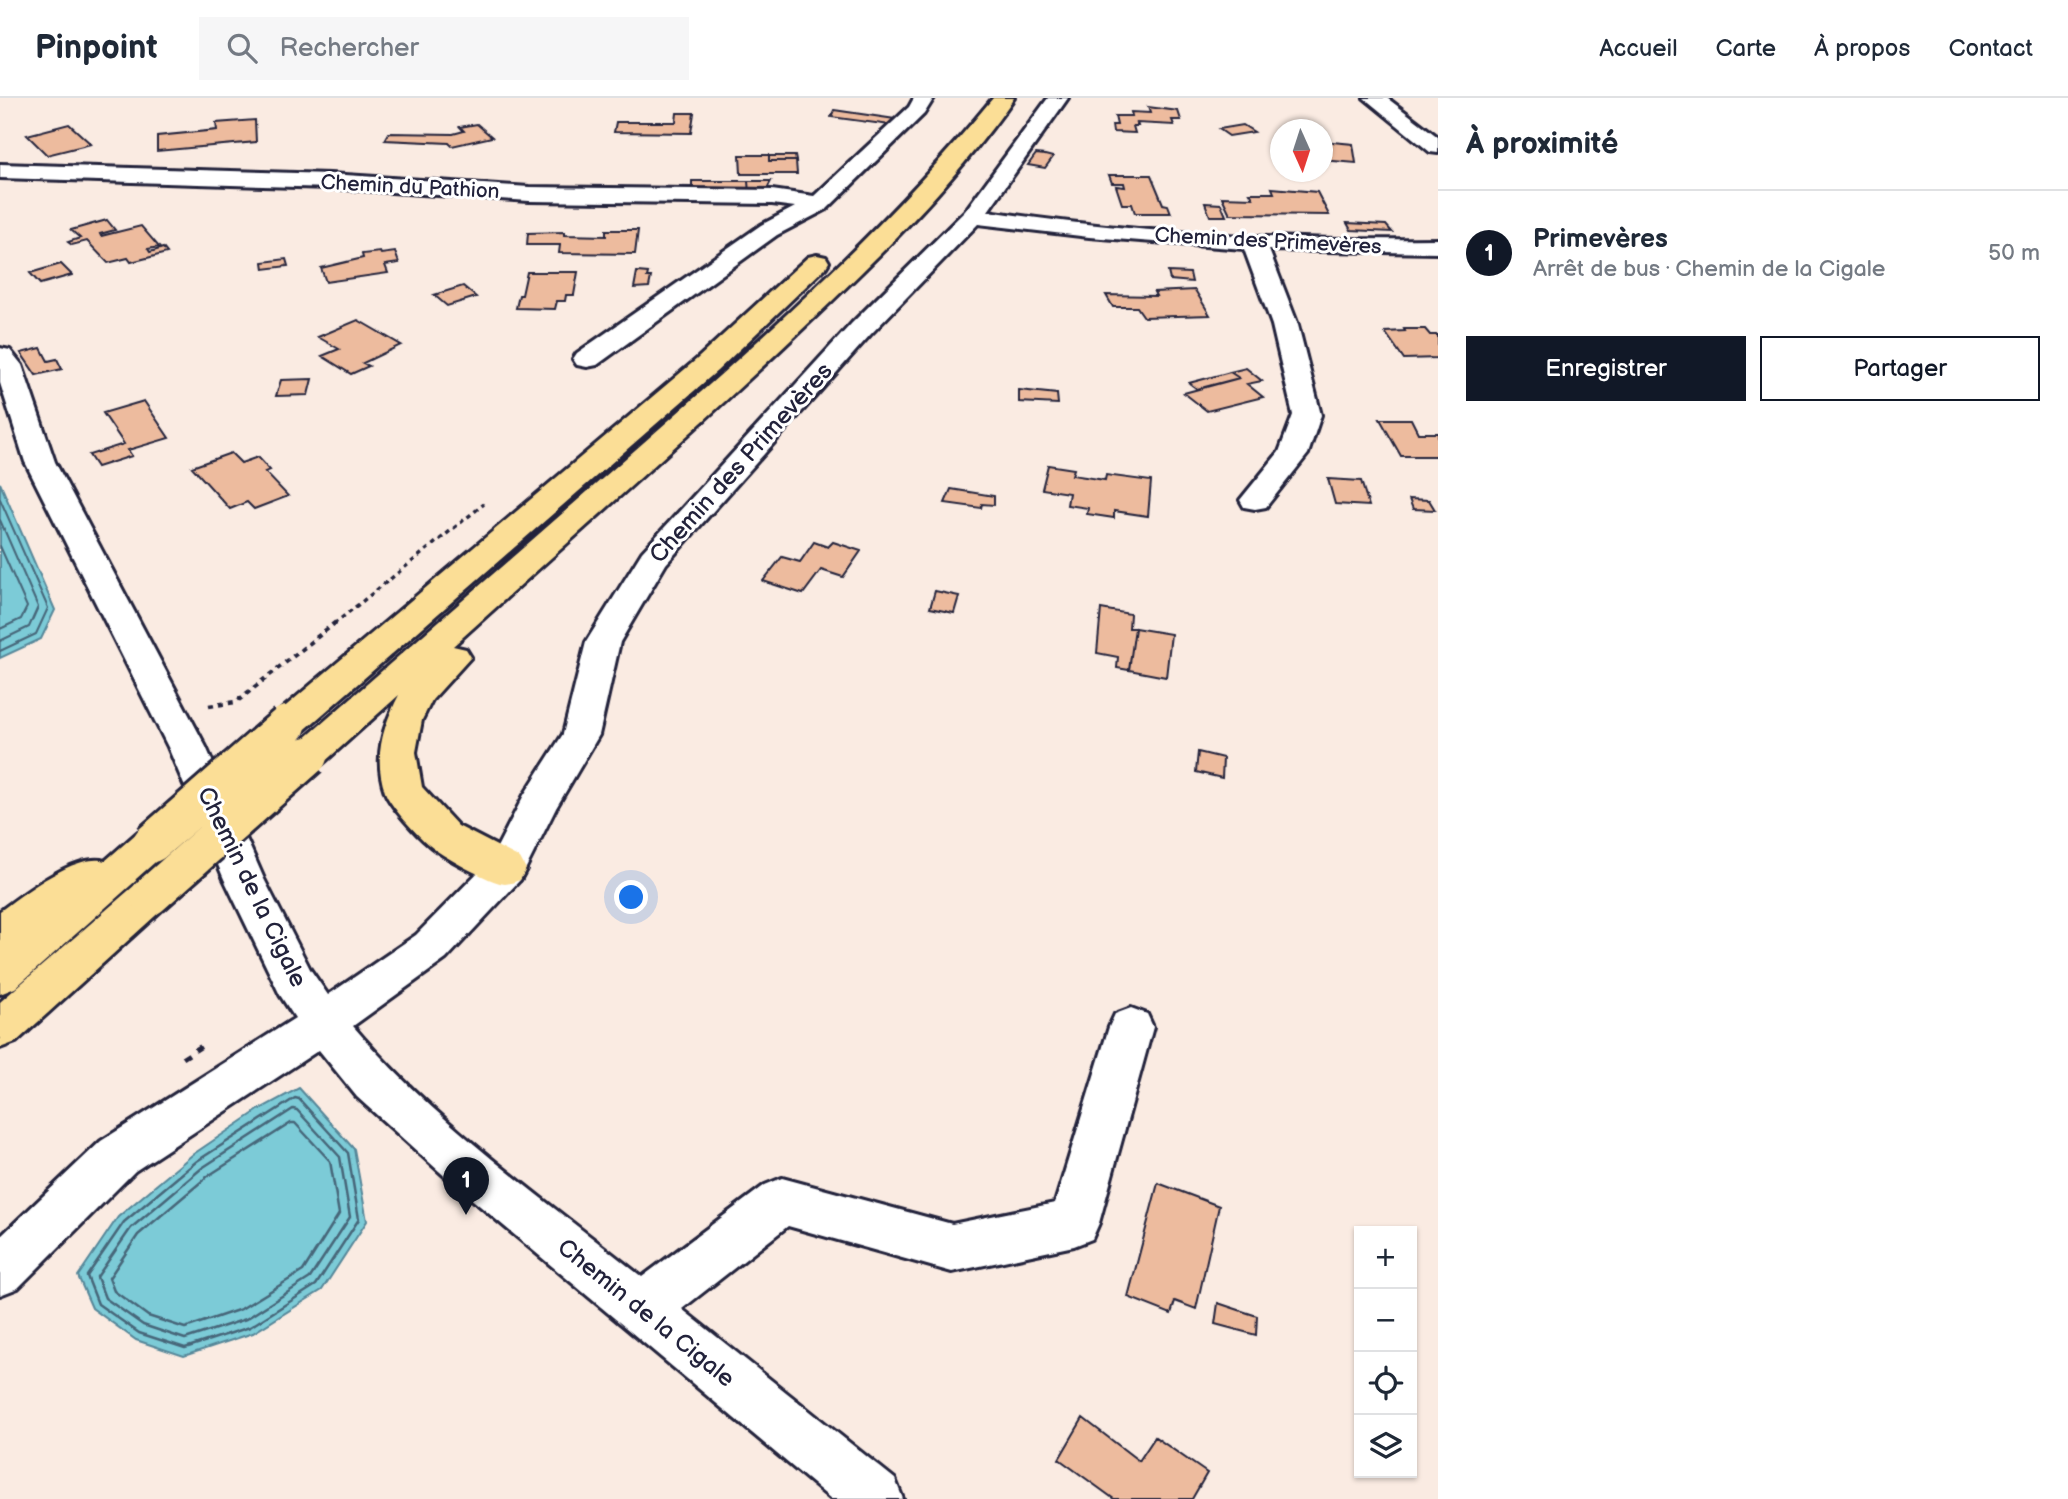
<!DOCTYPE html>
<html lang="fr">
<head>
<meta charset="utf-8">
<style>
	:root { --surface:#fff; --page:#f6f6f7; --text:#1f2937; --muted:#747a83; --line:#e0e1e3; --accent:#111827 }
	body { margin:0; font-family:"Balsamiq Sans",sans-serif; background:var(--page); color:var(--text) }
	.controls { position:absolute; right:21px; bottom:21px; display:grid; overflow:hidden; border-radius:0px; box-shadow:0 2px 5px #0004 }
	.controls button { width:63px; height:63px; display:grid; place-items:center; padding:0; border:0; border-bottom:2px solid var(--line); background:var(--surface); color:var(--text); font:35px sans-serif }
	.compass { position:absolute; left:1270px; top:21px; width:63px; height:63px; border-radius:50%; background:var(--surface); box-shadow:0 2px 5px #0004; rotate:177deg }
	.you { position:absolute; left:632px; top:800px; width:24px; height:24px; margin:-18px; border:5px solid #fff; border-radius:50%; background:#1a73e8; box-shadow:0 0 0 10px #1a73e833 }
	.badge { display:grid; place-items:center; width:46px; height:46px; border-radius:50%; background:var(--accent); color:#fff; font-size:23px; font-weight:700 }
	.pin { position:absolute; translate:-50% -58px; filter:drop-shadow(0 2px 4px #0008) }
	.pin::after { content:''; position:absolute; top:37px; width:24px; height:21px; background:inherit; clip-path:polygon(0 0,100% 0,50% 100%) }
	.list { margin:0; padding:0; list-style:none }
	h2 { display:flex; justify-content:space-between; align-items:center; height:91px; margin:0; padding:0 28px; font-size:30px }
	h2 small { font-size:23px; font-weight:400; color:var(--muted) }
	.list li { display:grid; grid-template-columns:46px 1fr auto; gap:21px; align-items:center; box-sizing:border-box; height:126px; padding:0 28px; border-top:2px solid var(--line) }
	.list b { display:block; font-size:26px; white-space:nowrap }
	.list p { margin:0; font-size:23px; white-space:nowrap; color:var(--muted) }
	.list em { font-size:23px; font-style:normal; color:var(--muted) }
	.actions { display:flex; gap:14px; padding:21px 28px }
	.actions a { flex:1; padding:16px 0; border:2px solid var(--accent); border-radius:0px; text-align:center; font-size:24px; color:var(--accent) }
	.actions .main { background:var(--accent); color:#fff }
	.icon { flex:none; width:38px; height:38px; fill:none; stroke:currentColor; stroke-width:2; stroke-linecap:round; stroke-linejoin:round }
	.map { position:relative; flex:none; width:1438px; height:1401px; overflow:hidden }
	header { display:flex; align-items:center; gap:42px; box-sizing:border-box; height:98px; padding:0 35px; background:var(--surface); border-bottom:2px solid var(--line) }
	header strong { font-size:33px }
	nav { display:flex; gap:38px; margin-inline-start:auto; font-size:24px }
	.search { width:490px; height:63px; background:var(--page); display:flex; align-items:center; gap:18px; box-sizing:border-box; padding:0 24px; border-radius:0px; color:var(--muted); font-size:26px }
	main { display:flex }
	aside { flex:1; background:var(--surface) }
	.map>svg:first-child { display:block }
	.water { fill:#7bcbd7; stroke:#578799; stroke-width:2 }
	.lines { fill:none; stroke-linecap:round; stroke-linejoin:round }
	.shore-far1 { stroke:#466679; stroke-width:2 }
	.shore { stroke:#466679; stroke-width:2.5 }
	.building { fill:#edbb9e; stroke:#22223b; stroke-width:2 }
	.minor-casing { stroke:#22223b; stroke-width:6 }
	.major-casing { stroke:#22223b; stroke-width:6 }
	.path-far2 { stroke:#22223b; stroke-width:3.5; stroke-dasharray:4.5 4.5; stroke-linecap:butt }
	.path-far1 { stroke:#22223b; stroke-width:4.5; stroke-dasharray:5 5; stroke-linecap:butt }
	.path { stroke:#22223b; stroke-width:5; stroke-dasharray:7 7; stroke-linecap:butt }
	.minor { fill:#fff; fill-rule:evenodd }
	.major { fill:#fbde96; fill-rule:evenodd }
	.major-bridge-casing { stroke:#22223b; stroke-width:44; stroke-linecap:butt }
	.major-bridge { stroke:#fbde96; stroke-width:38 }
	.labels { text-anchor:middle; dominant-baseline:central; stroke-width:6; stroke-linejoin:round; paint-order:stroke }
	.far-street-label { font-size:21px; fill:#22223b; stroke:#fff }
	.street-label { font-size:24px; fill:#22223b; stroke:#fff }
</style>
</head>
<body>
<header>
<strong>Pinpoint</strong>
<div class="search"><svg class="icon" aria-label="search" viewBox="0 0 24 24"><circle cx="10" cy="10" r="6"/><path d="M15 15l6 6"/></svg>Rechercher</div>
<nav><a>Accueil</a><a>Carte</a><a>À propos</a><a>Contact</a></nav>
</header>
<main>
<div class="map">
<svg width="1438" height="1401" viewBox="0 0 1438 1401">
	<rect width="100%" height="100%" fill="#faebe2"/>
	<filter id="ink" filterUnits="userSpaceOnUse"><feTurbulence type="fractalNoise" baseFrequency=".0143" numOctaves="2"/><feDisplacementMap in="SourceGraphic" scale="14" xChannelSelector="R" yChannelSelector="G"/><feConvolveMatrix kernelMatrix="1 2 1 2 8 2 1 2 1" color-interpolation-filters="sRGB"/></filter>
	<g filter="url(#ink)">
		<path class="water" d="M0 385 55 512 41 541 0 560Z
			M299 990 354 1051 367 1123 322 1192 253 1235 184 1258 136 1242 92 1210 78 1178 118 1119 192 1057 260 1011Z"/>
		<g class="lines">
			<path class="shore-far1" d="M0 401 48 510 36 536 0 553
				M0 422 38 509 29 529 0 543
				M0 448 27 509 21 521 0 531"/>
			<path class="shore" d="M295 1000 299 1001 348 1055 359 1121 316 1187 250 1229 185 1250 139 1235 98 1206 87 1178 124 1124 197 1063Z
				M293 1011 297 1012 340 1059 350 1119 310 1180 246 1221 185 1241 143 1227 105 1200 97 1179 131 1130 202 1070Z
				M291 1025H295L330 1063 339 1116 303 1173 241 1211 185 1230 148 1218 114 1193 109 1180 138 1137 208 1078Z"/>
		</g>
		<path class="building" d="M1148 9 1178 13 1181 22H1172L1174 27 1137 25 1138 28H1133L1135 35 1113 34 1112 27H1117L1115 18H1132L1131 14 1150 15Z
			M834 12 895 21 890 27 831 19Z
			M677 15H694L691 35 614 34 616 24H676Z
			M255 22 256 44 157 53V38L217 32 216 25Z
			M69 26 91 46 47 57 27 37Z
			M477 26 492 39 452 48 449 45 385 42 389 35 453 36 464 33 460 29Z
			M1243 27 1254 34 1229 38 1219 31Z
			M1322 43 1353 46 1356 65 1322 62Z
			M1036 56 1045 57 1053 59 1045 70 1028 67Z
			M740 57H769V63H796L797 76H741Z
			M769 58H795L796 63H769Z
			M1109 77H1151L1163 106 1168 107 1171 115H1135L1132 106H1122L1116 88 1125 89 1124 85H1112Z
			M692 83H748L749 95 692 94Z
			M748 83H771L765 95H749Z
			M1272 90 1317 94 1329 117 1230 116 1222 99 1253 100 1250 95H1274Z
			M1205 105 1221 106 1226 118H1210Z
			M107 122 115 132 100 136 101 138 141 128 159 149 148 151 150 154 163 150 167 155 131 164 128 160 108 165 87 143 72 147 68 144 80 140 71 132Z
			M1347 125 1386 127 1392 134 1351 132Z
			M606 132H638L635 156 559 155 560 147H527L528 135 564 134V137L606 138Z
			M380 154 381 156 395 154 399 165 385 167 388 175 326 184 321 170 363 160 362 156Z
			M286 161 288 168 264 171 263 164Z
			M61 166 72 177 40 186 30 175Z
			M527 174H578L574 197H566L565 203H557L555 211 516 210 519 197H522Z
			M637 174 648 175 647 179H651L649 189 634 190Z
			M1168 174 1190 175 1192 184 1170 182Z
			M463 188 476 199 447 208 434 197Z
			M1195 192 1210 217 1144 219 1137 209H1113L1106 197 1156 198 1154 194Z
			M358 222 401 247 363 265 369 268 351 276 322 258 339 251 318 239Z
			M1404 231H1425L1430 237H1438V260L1404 261 1385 234 1405 233Z
			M41 250 48 263 57 261 62 271 36 277 21 255Z
			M1246 270 1262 283 1247 286 1263 299 1207 313 1184 295 1239 280 1230 274Z
			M1230 274 1239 280 1197 291 1189 285Z
			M312 281 308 297 276 298 281 282Z
			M1019 292 1057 296 1058 306 1019 304Z
			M144 303 169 340 128 352 132 358 97 369 89 357 124 346 103 315Z
			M1380 321H1411L1418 335H1438V358H1401Z
			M231 355 241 365 258 359 270 372 265 374 288 398 254 411 247 404 230 411 192 369Z
			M1048 367 1074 371 1072 377 1105 382 1106 377 1151 383 1148 418 1114 413V420L1087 416 1088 410 1067 407 1069 395 1042 391Z
			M1328 381 1361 383 1369 408 1335 406Z
			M951 391 994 398V407L982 406 981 410 945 405Z
			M1409 401 1429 402 1435 412 1413 411Z
			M814 444 828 449 833 444 861 453 843 479 821 472 803 496 763 483 782 459 800 464Z
			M935 493 959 498 954 515 930 510Z
			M1101 511 1130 516 1129 530H1135L1129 572 1117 570 1118 559 1097 555Z
			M1135 530 1171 536 1166 579 1129 572Z
			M1198 654 1223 660 1222 680 1196 674Z
			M1158 1085 1219 1108 1196 1211 1175 1203 1171 1216 1128 1199Z
			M1218 1205 1257 1218 1256 1237 1215 1226Z
			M1083 1320 1139 1363 1155 1339 1207 1375 1192 1401H1114L1059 1361Z"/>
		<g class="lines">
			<g class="minor-casing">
				<path id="minor" d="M914 0H934L924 16 827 111 777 137 597 267 587 269 577 267 573 261 577 255 761 127 795 109 772 106 529 103 330 90 0 80V66L330 76 529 89 772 92 814 98 909 9Z
					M1048 0H1068L988 113C1136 136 1289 143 1438 141V155L1269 152 1298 227 1321 317 1308 356 1266 409 1255 411 1244 409 1240 402 1279 354 1293 317 1272 227 1244 151 1089 139 978 126 870 237 666 466 620 544 599 637 556 710 520 782 446 861 353 928C435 1025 543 1100 642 1179L765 1087 782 1080 952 1126 1055 1105 1109 929 1115 916 1131 910 1147 916 1153 929 1099 1125 1092 1141 1074 1148 952 1174 788 1128 682 1211 895 1381 903 1401H831L450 1083 357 999 319 952 135 1073 18 1190 0 1197V1139L101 1043 295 920 280 897 224 781 168 649 25 364 0 285V250L10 252 22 267 55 364 206 649 264 781 310 871 328 897 416 837 491 761 524 697 563 636 586 544 642 454 852 225 965 113Z
					M1364 0H1387L1438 39V55L1430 54Z"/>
			</g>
			<g class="major-casing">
				<path id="major" d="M993 0H1014C948 95 860 177 776 256 670 355 561 450 453 548L466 551 471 559 432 602 422 622 416 654 422 689 458 728 520 760 526 771 520 782C516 783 510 786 505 786 491 785 440 757 429 747 417 737 390 708 385 694 373 659 383 628 399 597L321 667 308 671 295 667 289 658 295 649C408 550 522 451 635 352 761 242 886 131 993 0Z
					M817 157 826 159 829 164 826 169 717 273 300 636 287 640 274 636 269 627 274 618 697 261 808 159Z
					M152 730 166 734 172 745 166 756 15 890 0 896V813C23 796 77 754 105 763L138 734Z
					M150 782 165 787 171 798 165 809 16 944 0 950V904L135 787Z"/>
			</g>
			<path class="path-far2" d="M334 526 484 406"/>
			<path class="path-far1" d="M209 608 236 604 336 524"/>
			<path class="path" d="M183 960 205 946"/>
			<use href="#minor" class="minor"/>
			<use href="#major" class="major"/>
			<g class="major-bridge-casing">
				<path id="major-bridge" d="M152 745 287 627
					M150 798 308 658"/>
			</g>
			<use href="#major-bridge" class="major-bridge"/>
		</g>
	</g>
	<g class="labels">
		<g class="far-street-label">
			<text transform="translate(410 89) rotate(3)">Chemin du Pathion</text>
			<text transform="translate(1268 143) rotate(3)">Chemin des Primevères</text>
		</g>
		<g class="street-label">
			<text transform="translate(741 365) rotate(-48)">Chemin des Primevères</text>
			<text transform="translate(252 789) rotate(64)">Chemin de la Cigale</text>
			<text transform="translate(646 1215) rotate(39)">Chemin de la Cigale</text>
		</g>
	</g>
</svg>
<div class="controls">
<button>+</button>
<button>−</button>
<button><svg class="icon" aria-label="locate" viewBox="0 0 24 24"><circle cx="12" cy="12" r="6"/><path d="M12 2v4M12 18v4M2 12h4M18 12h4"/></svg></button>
<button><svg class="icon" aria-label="layers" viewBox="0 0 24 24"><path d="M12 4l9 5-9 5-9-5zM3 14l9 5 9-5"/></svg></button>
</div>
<svg class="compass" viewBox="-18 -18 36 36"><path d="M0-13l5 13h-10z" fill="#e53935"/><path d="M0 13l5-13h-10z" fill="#747a83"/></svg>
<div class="you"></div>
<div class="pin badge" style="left:466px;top:1117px">1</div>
</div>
<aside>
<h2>À proximité<small></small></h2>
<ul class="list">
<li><span class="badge">1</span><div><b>Primevères</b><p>Arrêt de bus · Chemin de la Cigale</p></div><em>50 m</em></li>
</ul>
<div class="actions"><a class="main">Enregistrer</a><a>Partager</a></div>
</aside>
</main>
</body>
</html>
